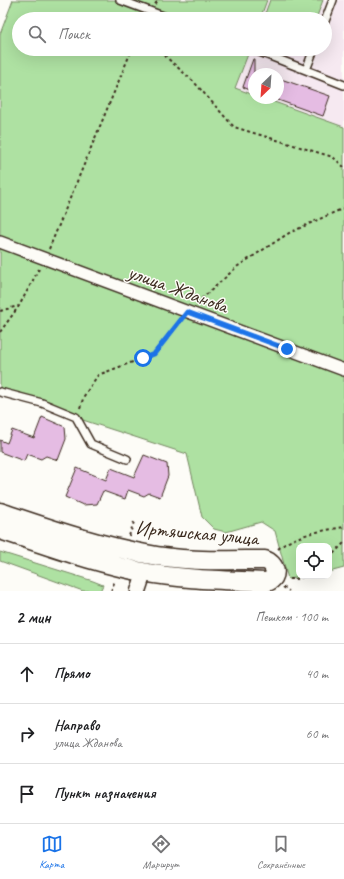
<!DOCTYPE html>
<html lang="ru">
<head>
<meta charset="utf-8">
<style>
	:root { --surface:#fff; --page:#f2f2f2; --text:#202124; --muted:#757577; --line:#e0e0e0; --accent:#1a73e8 }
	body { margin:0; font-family:Caveat,sans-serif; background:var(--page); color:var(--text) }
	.controls { position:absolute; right:12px; bottom:12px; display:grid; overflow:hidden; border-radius:8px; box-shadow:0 4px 16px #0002 }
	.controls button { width:36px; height:36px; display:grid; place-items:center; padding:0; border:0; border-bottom:1px solid var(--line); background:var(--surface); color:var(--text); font:20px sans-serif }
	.compass { position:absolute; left:248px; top:68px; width:36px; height:36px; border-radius:50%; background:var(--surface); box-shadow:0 4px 16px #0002; rotate:205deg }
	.stop { position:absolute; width:12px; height:12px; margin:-9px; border:3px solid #1a73e8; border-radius:50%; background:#fff }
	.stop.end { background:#1a73e8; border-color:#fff; box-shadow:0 1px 4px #0008 }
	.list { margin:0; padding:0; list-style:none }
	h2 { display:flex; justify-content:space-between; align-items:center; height:52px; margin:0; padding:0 16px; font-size:17px }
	h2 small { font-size:13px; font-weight:400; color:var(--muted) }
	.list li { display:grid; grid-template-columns:26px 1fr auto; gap:12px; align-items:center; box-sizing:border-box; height:60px; padding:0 16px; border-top:1px solid var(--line) }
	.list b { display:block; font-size:15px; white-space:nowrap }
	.list p { margin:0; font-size:13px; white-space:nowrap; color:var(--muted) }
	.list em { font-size:13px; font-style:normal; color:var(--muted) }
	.icon { flex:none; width:22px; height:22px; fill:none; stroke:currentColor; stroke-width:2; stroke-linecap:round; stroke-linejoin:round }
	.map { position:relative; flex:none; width:344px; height:591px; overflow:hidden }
	.search { position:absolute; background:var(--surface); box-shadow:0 4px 16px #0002; left:12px; right:12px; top:12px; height:44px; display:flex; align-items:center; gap:10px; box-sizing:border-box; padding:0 14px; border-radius:22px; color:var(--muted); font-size:15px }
	.sheet { height:232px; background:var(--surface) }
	nav { display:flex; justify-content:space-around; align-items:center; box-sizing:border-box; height:56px; border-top:1px solid var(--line); background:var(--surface); font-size:11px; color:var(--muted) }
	nav a { display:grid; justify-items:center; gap:2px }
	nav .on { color:var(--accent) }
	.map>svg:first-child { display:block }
	.built { fill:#f6e9f1 }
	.green { fill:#aee1a2; stroke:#748660 }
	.building { fill:#e5bce3; stroke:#3b2a1e }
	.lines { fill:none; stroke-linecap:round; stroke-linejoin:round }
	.service-casing { stroke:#3b2a1e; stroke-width:10 }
	.pedestrian-casing { stroke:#3b2a1e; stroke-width:14 }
	.minor-casing { stroke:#3b2a1e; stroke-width:17 }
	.tertiary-casing { stroke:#3b2a1e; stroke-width:21 }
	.path { stroke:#3b2a1e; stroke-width:2; stroke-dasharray:3 3; stroke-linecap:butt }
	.service { stroke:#fdfcf7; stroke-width:7 }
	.pedestrian { stroke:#fdfcf7; stroke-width:11 }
	.minor { stroke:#fdfcf7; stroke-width:14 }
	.tertiary { stroke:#fdfcf7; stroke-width:18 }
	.route { stroke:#1a73e8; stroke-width:5 }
	.labels { text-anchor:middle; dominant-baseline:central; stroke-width:3; stroke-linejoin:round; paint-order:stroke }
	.street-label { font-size:20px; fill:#3b2a1e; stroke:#fdfcf7 }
</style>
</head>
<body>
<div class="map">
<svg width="344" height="591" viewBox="0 0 344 591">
	<rect width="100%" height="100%" fill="#fdfcf7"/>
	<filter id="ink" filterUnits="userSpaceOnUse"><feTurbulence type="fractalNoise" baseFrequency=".025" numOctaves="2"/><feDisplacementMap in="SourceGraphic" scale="8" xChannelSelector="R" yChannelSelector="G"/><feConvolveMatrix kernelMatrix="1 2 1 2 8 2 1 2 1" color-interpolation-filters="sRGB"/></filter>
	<g filter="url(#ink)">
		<path class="built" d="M267 0H344V127L263 98H278V74H254V95L235 88 250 49H325V19H260Z"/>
		<path class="green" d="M13 0H267L260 19H19V49H250L235 88 254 95V98H263L344 127V568L329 572V546H299V576H308L288 579 275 531 261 522 226 532 214 529 202 517 187 454 0 393V34Z
			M270 0H323L316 19H263Z
			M0 552 93 581 103 585 100 591H83L0 561Z"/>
		<path class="building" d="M253 59H254V92L243 87Z
			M278 78 330 96 323 116 278 100Z
			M42 417 65 427 66 439 58 460 46 456 41 459 27 454 24 461 0 452V440L7 443 12 430 34 438Z
			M144 455 167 464 168 476 160 497 149 493 144 496 128 490 125 499 103 491 97 504 83 505 65 497 77 468 106 480 111 468 134 477Z"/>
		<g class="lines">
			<g class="service-casing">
				<path id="service" d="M120 0 171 19
					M325 21 333 0
					M252 49 306 70 314 49
					M306 70 344 85
					M0 392 42 403 76 417 91 444 127 459"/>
			</g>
			<g class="pedestrian-casing">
				<path id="pedestrian" d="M0 242 344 370"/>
			</g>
			<g class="minor-casing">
				<path id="minor" d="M138 591 144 573"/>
			</g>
			<g class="tertiary-casing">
				<path id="tertiary" d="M0 512C48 528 96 545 146 554 185 562 226 560 265 560 275 563 280 577 267 582 226 580 184 580 143 572 94 563 47 545 0 530"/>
			</g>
			<path class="path" d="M155 4 159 0
				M163 49 166 57 194 82 234 127 333 157 344 167
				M49 249 132 49
				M197 303 238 266 289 233 344 208
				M0 311 18 306
				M0 332 19 306 39 269
				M80 408 84 396 98 375 154 354 180 321
				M129 536 134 522
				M278 549C296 534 321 531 344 527
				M329 558 344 543
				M289 579H299L304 576
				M283 587 289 591
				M111 591 115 580"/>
			<use href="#service" class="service"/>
			<use href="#pedestrian" class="pedestrian"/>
			<use href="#minor" class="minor"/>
			<use href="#tertiary" class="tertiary"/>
		</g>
	</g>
	<g class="lines" filter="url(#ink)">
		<path class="route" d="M143 358 154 354 187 312 287 349"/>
	</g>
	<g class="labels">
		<g class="street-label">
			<text transform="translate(178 289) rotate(20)">улица Жданова</text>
			<text transform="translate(197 533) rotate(5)">Иртяшская улица</text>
		</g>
	</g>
</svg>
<div class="controls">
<button><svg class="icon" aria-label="locate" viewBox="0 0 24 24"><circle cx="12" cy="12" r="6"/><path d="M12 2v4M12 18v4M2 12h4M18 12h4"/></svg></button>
</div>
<svg class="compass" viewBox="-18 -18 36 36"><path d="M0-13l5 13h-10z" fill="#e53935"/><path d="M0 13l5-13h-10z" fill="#757577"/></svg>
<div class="stop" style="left:143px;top:358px"></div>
<div class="stop end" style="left:287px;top:349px"></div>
<div class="search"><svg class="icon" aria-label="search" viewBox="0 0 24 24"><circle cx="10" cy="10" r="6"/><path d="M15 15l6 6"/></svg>Поиск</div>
</div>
<section class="sheet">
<h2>2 мин<small>Пешком · 100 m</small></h2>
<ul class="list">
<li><svg class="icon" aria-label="ahead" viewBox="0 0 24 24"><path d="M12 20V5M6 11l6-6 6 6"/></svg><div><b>Прямо</b></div><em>40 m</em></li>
<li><svg class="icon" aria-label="right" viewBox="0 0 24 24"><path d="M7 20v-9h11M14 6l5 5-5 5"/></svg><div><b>Направо</b><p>улица Жданова</p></div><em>60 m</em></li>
<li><svg class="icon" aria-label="arrive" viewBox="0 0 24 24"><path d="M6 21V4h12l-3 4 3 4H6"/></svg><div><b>Пункт назначения</b></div></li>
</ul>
</section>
<nav>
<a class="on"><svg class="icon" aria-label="map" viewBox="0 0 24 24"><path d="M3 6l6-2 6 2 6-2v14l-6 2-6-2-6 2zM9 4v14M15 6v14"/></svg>Карта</a>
<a><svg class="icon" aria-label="directions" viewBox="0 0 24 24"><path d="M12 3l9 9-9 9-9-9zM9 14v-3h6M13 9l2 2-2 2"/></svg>Маршрут</a>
<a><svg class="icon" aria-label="saved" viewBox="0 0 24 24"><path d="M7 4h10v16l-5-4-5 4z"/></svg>Сохранённые</a>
</nav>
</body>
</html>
